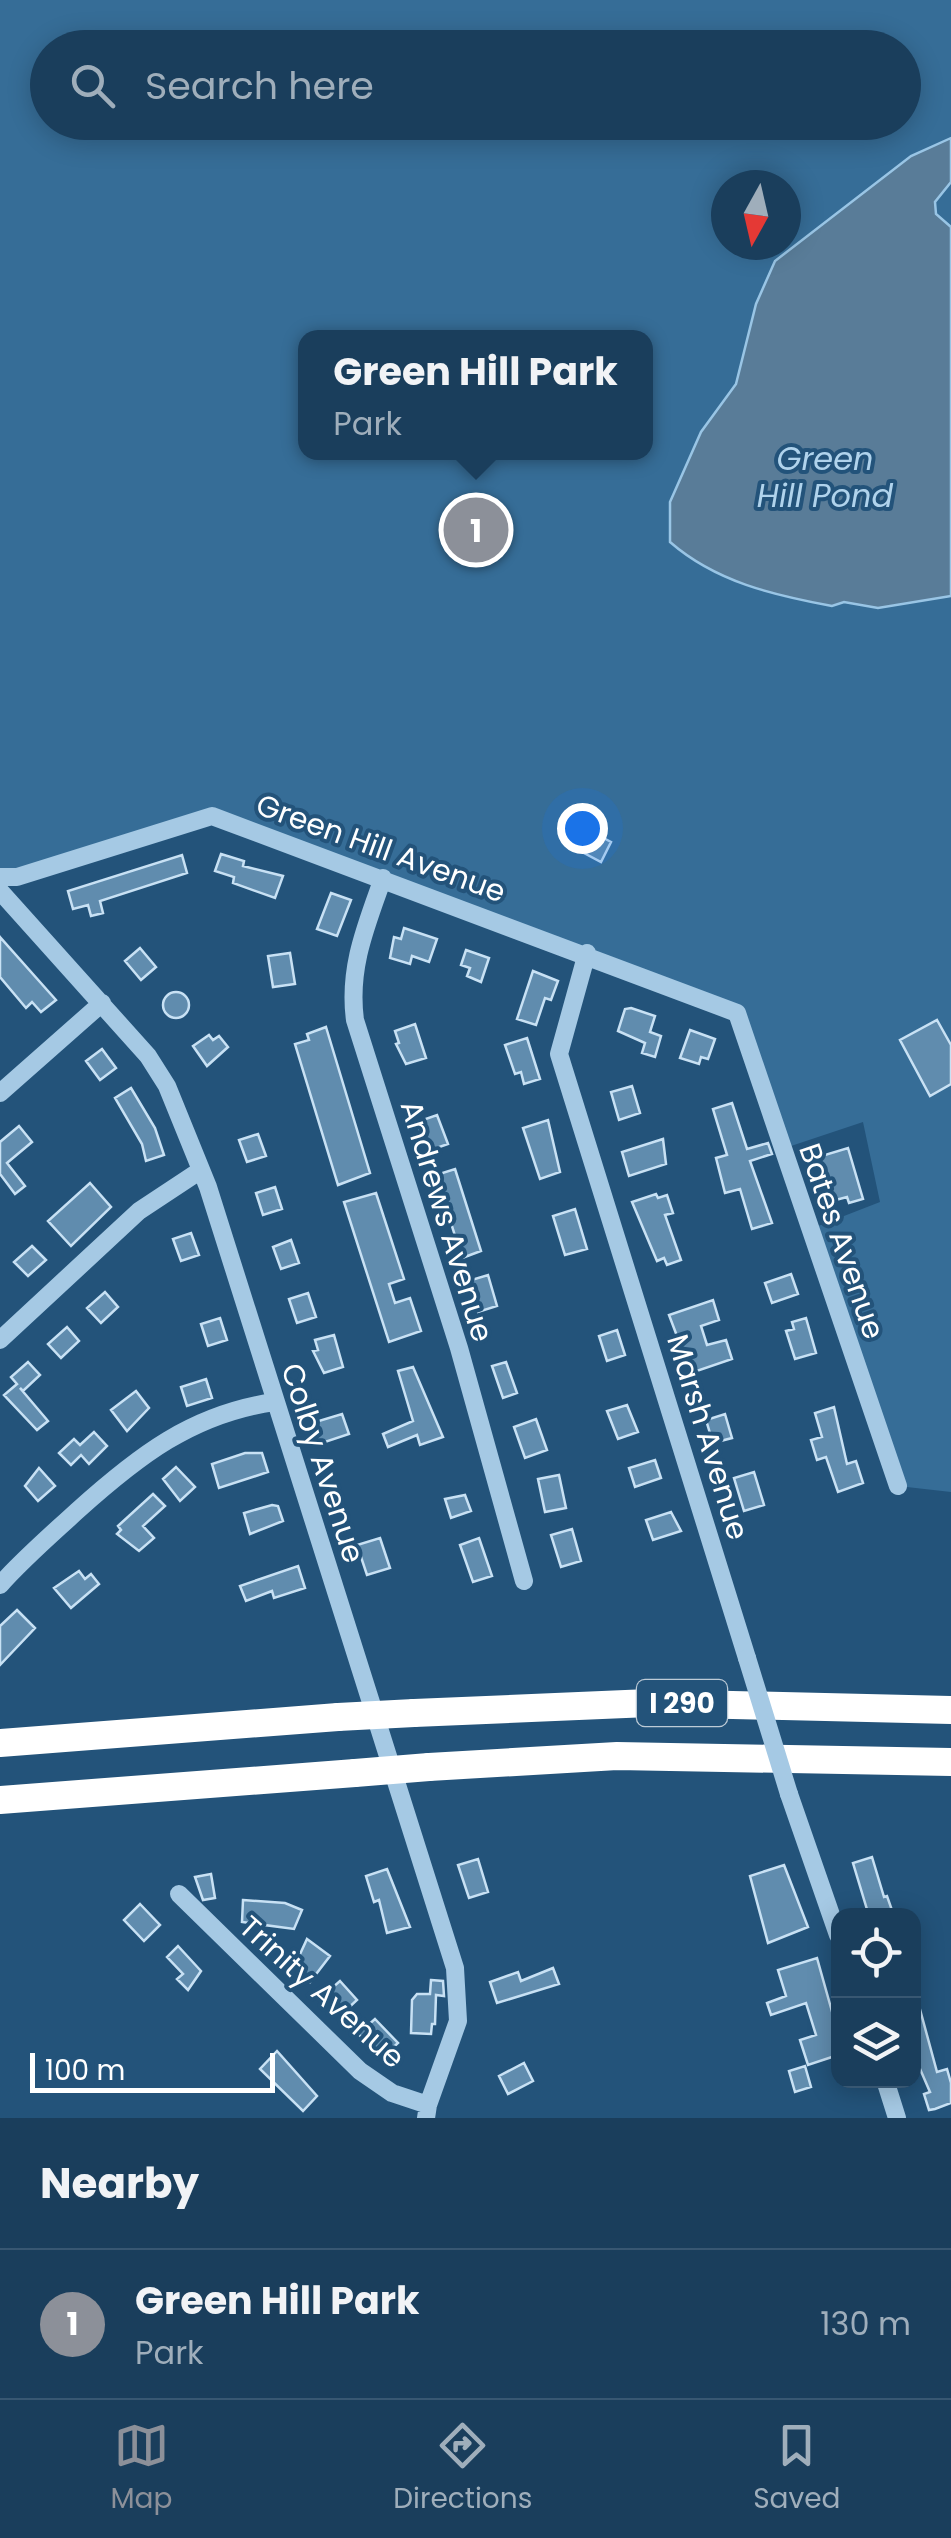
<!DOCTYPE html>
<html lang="en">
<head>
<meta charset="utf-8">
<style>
	:root { --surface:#1a3e5c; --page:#234562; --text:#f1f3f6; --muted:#9faebb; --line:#385772; --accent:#8c9099 }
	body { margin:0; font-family:Poppins,sans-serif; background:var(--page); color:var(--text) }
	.controls { position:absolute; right:30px; bottom:30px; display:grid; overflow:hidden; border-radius:20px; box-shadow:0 5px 25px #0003 }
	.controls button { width:90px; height:90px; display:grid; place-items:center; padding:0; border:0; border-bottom:2px solid var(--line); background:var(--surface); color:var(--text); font:50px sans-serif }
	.compass { position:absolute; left:711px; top:170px; width:90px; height:90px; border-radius:50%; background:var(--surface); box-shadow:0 5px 25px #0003; rotate:188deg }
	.scale { position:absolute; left:30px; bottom:25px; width:245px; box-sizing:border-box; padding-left:10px; border:5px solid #fff; border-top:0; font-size:28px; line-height:35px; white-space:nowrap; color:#fff; -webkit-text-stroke:8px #23537a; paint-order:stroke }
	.you { position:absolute; left:582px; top:828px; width:35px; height:35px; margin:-25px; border:8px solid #fff; border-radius:50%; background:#1a73e8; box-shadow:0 0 0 15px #1a73e833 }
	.badge { display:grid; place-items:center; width:65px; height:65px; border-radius:50%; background:var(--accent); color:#fff; font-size:32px; font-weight:700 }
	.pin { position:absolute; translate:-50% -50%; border:5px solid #fff; box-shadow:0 2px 10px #0006 }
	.popup { position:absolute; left:298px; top:330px; width:355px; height:130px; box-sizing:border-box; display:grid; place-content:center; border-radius:20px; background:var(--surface); filter:drop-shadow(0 2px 8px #0005); font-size:32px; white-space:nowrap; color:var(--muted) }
	.popup b { font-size:38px; color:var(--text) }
	.popup::after { content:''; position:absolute; left:50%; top:100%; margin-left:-20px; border:20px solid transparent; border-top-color:var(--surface) }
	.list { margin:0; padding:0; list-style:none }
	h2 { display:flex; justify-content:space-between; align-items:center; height:130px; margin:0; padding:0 40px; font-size:42px }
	h2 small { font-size:32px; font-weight:400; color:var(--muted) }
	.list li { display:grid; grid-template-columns:65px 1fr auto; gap:30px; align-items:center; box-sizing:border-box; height:150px; padding:0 40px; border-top:2px solid var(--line) }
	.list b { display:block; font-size:38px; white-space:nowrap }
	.list p { margin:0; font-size:32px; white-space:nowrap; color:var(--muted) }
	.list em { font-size:32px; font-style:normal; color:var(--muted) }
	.icon { flex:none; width:55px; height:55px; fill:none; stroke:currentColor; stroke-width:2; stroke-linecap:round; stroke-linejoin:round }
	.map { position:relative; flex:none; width:951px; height:2118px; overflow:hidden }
	.search { position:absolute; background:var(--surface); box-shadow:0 5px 25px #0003; left:30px; right:30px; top:30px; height:110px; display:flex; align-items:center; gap:25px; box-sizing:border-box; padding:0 35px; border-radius:55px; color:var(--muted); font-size:38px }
	.sheet { height:280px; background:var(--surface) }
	nav { display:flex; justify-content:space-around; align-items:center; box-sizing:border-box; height:140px; border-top:2px solid var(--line); background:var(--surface); font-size:28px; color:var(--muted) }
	nav a { display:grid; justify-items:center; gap:5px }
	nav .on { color:var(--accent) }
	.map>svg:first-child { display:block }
	.green { fill:#366d97; fill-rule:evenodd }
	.water { fill:#597c98; stroke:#99c5e5; stroke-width:2.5 }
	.building { fill:#608cae; stroke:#c8e1f4; stroke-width:2.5 }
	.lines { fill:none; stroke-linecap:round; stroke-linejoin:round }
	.minor { stroke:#a5c9e4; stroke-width:18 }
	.highway { stroke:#fff; stroke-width:28 }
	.minor-bridge { stroke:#a5c9e4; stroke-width:18 }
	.highway-bridge { stroke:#fff; stroke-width:28 }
	.labels { text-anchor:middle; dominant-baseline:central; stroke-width:8; stroke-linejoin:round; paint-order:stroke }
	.shield { fill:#23537a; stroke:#bdcbd7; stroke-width:2.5 }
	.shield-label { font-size:28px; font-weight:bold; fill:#fff }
	.street-label { font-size:30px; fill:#fff; stroke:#23537a }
	.water-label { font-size:32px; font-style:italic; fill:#b0d3ec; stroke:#23537a }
</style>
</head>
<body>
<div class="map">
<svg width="951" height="2118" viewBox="0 0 951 2118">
	<rect width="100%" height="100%" fill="#23537a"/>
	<path class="green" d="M0 0H951V1492L898 1486 808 1230 880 1202 863 1122 782 1149 737 1013 212 816 0 877ZM48 48H904V122H48ZM726 185H786V245H726ZM306 338H646V452H306Z"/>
	<path class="water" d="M951 138V182L935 202 936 214 951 227V596L878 608 844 602 832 606C773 595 716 582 670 542V502L701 432 736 384 756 304 775 261 911 156Z"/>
	<path class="building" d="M594 833 611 842 601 862 584 853Z
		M221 854 244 861 243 866 283 876 275 898 233 883 234 877 215 871Z
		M182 855 187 873 100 901 103 913 91 916 88 905 73 909 68 891Z
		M331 893 351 900 337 936 317 929Z
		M404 928 437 939 429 962 412 956 410 964 390 958 394 937 401 939Z
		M0 937 56 1000 41 1012 32 1002 26 1008 0 977Z
		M140 948 156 967 141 980 125 961Z
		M466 950 489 958 481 982 467 976 470 968 461 965Z
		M290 953 295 984 273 987 268 956Z
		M533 971 558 981 551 1000 545 998 536 1025 517 1019Z
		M163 1005a13 13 0 1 1 26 0a13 13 0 1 1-26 0Z
		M631 1008 655 1016 650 1032 661 1036 655 1057 642 1053 645 1043 618 1031 625 1009Z
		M937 1020 951 1045V1084L930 1096 900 1040Z
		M415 1024 426 1058 406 1064 396 1044 399 1043 395 1031Z
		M326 1027 370 1173 338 1185 295 1044 309 1040 307 1034Z
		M690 1030 715 1039 708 1059 701 1057 699 1064 680 1058Z
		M209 1035 213 1040 219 1036 228 1047 207 1066 193 1046Z
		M527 1038 540 1079 524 1084 521 1072 515 1074 505 1045Z
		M102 1049 116 1068 100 1080 86 1061Z
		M632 1086 640 1113 619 1120 611 1092Z
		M131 1088 155 1128 164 1155 146 1161 142 1144 115 1098Z
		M732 1103 747 1149 768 1143 772 1154 750 1161 772 1223 752 1229 740 1189 725 1193 716 1158 727 1155 713 1109Z
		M437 1115 448 1144 428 1151 417 1122Z
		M548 1120 560 1172 540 1179 523 1128Z
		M19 1126 32 1142 7 1163 25 1186 15 1194 0 1174V1142Z
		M258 1134 266 1156 247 1162 239 1140Z
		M663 1139 666 1164 629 1176 622 1152Z
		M848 1148 863 1199 849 1203 847 1197 828 1202 818 1157Z
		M455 1169 481 1251 462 1258 436 1175Z
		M90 1183 111 1207 71 1246 48 1221Z
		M275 1187 282 1209 263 1215 256 1193Z
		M376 1193 404 1279 389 1284 395 1303 410 1298 421 1331 389 1342 344 1202Z
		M656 1194 658 1198 667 1195 673 1213 665 1215 681 1260 667 1265 664 1258 657 1261 632 1202Z
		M575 1209 587 1249 565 1255 553 1216Z
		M191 1233 199 1255 181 1261 173 1239Z
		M291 1240 299 1263 281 1269 273 1247Z
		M32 1246 46 1260 28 1276 14 1262Z
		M791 1274 798 1294 772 1303 765 1283Z
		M488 1275 497 1306 478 1312 468 1281Z
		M105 1292 118 1307 101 1323 87 1308Z
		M308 1293 316 1317 297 1323 289 1299Z
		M713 1300 719 1320 701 1326 707 1345 726 1340 732 1359 691 1373 669 1315Z
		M220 1318 227 1340 208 1346 201 1324Z
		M806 1318 816 1353 795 1359 786 1331 794 1329 792 1322Z
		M67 1327 79 1341 61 1358 48 1344Z
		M617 1330 625 1355 607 1361 599 1336Z
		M334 1335 343 1367 324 1373 313 1351 318 1350 315 1340Z
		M28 1362 40 1375 23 1391 20 1388 48 1421 37 1430 4 1395 17 1384 11 1377Z
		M506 1362 517 1393 503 1398 492 1366Z
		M413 1367 443 1437 420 1445 417 1435 388 1447 383 1434 413 1421 398 1371Z
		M206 1379 212 1398 187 1406 181 1387Z
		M136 1391 149 1408 127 1431 111 1410Z
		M627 1405 638 1432 618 1439 607 1411Z
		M834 1407 847 1464 856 1461 863 1483 838 1492 826 1457 817 1460 811 1440 822 1437 815 1413Z
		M342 1414 349 1434 319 1444 312 1423Z
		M725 1414 732 1438 713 1443 706 1420Z
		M536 1419 547 1450 525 1458 514 1427Z
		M94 1432 107 1446 89 1464 81 1455 71 1465 59 1453 74 1439 80 1445Z
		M245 1453H262L268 1472 219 1488 212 1464Z
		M655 1460 661 1478 635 1487 629 1468Z
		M176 1467 195 1487 180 1501 163 1479Z
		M39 1468 55 1486 38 1501 25 1486Z
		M754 1472 764 1505 744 1511 734 1478Z
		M559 1475 566 1508 545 1512 538 1479Z
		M153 1494 165 1506 143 1526 154 1538 139 1551 117 1534 121 1530 118 1526Z
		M465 1495 471 1511 451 1518 445 1499Z
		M272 1505 278 1506 283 1521 250 1534 244 1513Z
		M671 1512 681 1531 653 1540 646 1520Z
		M572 1529 581 1561 561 1567 551 1535Z
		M380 1538 390 1568 367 1575 357 1545Z
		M479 1538 492 1576 473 1582 460 1545Z
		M298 1566 305 1588 274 1598 272 1591 246 1601 240 1586Z
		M79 1571 85 1579 91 1574 99 1584 71 1608 54 1588Z
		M17 1610 35 1628 0 1665V1626Z
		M872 1857 884 1897 887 1896 894 1916H869L853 1863Z
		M478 1859 488 1892 469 1898 458 1865Z
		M784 1865 808 1927 768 1943 750 1876Z
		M387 1869 410 1927 387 1933 379 1900 374 1902 366 1876Z
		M211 1874 215 1898 203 1900 195 1877Z
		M243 1900 285 1903 302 1910 294 1929 242 1922Z
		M140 1904 160 1925 144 1941 124 1920Z
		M307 1939 330 1956 310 1982 295 1965Z
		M178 1946 201 1971 188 1990 177 1979 183 1974 167 1957Z
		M817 1958 838 2033V2055L808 2065 800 2040 816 2035 806 2003 771 2015 767 2003 786 1996 778 1970Z
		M553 1968 559 1984 497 2003 490 1982 518 1972 521 1981Z
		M431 1980 443 1981 444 1996 436 1995 435 2024H432L431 2034 411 2033 412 2000 417 1994H430Z
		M340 1981 357 2000 343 2013 325 1994Z
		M918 2002 937 2072 947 2069 951 2083V2103L935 2109 929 2110 924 2094 930 2092 914 2055V2003Z
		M375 2019 398 2043 384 2056 358 2034Z
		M277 2051 317 2096 303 2111 260 2069Z
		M524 2063 533 2081 508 2094 499 2076Z
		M805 2066 811 2087 795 2092 789 2071Z"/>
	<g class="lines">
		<path class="minor" d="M0 877H17L212 816 737 1013 898 1486
			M383 878C366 926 348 968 355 1020L459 1348 524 1581
			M0 891 148 1056 167 1086 208 1187 455 1968 458 2021 428 2105
			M587 953 559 1054 747 1658
			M0 1093 102 1003
			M0 1340 139 1211 201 1170
			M0 1585C23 1559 51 1535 77 1511 138 1456 192 1414 274 1402
			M789 1794 838 1935
			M179 1894 360 2071 392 2093 428 2105 426 2118
			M885 2080 897 2118"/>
		<path class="highway" d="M414 1713 649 1703 951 1710
			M0 1743 338 1717
			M429 1767 617 1756 951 1762
			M0 1800 355 1773"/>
		<path class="minor-bridge" d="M747 1658 789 1794"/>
		<path class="highway-bridge" d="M338 1717 414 1713
			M355 1773 429 1767"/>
	</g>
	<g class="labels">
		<rect class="shield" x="637" y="1680" width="90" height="46" rx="8"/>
		<g class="shield-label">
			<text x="682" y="1703">I 290</text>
		</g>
		<g class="street-label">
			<text transform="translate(381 848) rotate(20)">Green Hill Avenue</text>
			<text transform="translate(447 1221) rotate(73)">Andrews Avenue</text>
			<text transform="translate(842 1241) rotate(71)">Bates Avenue</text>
			<text transform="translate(708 1437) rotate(73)">Marsh Avenue</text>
			<text transform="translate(323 1463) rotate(72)">Colby Avenue</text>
			<text transform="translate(322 1992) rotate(42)">Trinity Avenue</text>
		</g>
		<g class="water-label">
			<text x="825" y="458">Green<tspan x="825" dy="37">Hill Pond</tspan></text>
		</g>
	</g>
</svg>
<div class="controls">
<button><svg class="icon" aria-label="locate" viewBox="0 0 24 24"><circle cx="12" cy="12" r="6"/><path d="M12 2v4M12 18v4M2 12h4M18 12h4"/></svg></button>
<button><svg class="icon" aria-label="layers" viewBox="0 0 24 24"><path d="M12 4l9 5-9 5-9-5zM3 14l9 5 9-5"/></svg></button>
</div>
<svg class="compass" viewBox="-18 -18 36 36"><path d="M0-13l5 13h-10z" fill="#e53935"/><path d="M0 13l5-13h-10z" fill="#9faebb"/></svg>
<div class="scale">100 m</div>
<div class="you"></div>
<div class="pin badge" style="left:476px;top:530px">1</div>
<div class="popup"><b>Green Hill Park</b>Park</div>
<div class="search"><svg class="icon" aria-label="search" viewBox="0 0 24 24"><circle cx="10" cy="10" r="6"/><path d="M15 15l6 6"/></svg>Search here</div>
</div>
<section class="sheet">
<h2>Nearby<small></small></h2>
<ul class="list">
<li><span class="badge">1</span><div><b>Green Hill Park</b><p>Park</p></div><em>130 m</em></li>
</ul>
</section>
<nav>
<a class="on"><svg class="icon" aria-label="map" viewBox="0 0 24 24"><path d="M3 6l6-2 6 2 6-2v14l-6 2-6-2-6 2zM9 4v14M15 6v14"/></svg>Map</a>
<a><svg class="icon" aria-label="directions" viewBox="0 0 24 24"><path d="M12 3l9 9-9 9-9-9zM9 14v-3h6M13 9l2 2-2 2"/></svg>Directions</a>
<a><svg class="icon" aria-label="saved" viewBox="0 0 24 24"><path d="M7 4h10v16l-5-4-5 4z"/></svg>Saved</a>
</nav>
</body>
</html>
